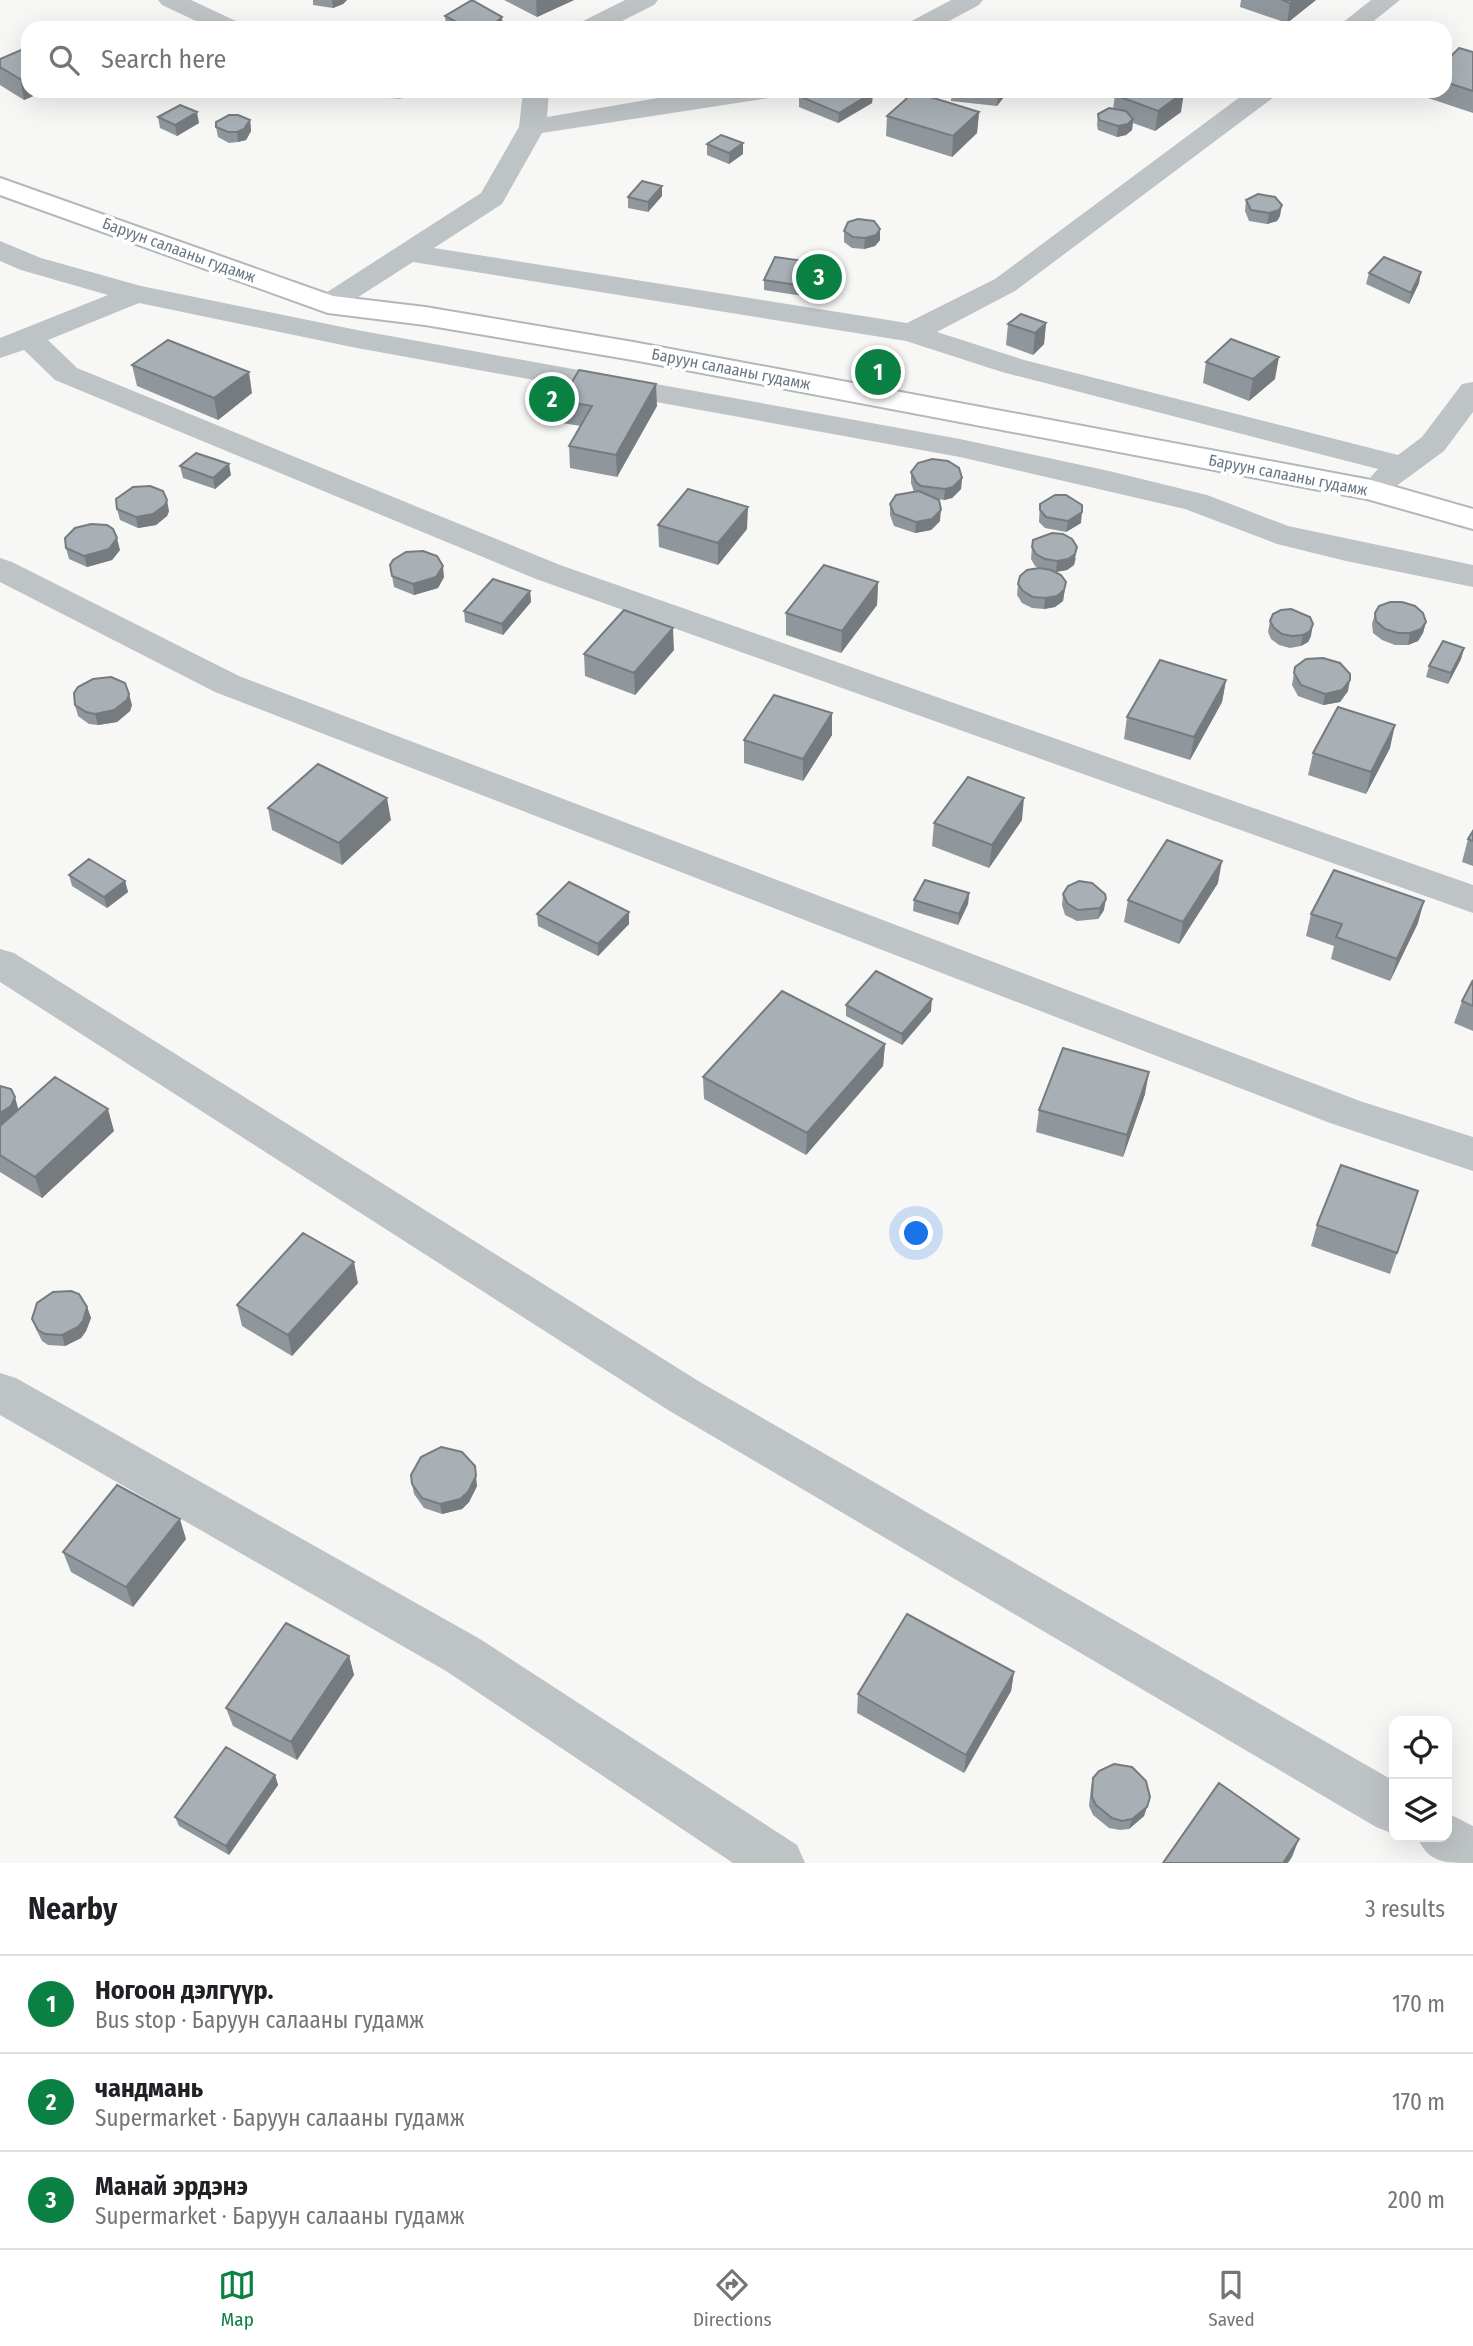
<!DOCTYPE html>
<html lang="en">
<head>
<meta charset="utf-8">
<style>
	:root { --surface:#fff; --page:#f2f2f2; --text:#202124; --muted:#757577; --line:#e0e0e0; --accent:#0b8043 }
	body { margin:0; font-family:"Fira Sans Condensed",sans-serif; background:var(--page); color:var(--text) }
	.controls { position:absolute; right:21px; bottom:21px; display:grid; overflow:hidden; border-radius:14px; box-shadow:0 7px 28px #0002 }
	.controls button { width:63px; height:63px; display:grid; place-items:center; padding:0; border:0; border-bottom:2px solid var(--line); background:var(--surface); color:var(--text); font:35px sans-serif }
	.you { position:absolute; left:917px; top:1234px; width:24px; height:24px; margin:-18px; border:5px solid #fff; border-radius:50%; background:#1a73e8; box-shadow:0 0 0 10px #1a73e833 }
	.badge { display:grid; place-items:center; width:46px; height:46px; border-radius:50%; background:var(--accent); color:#fff; font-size:23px; font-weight:700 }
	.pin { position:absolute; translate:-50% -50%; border:4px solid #fff; box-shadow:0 2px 7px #0006 }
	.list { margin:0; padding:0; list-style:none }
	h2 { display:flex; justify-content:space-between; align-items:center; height:91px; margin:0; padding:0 28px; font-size:30px }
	h2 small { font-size:23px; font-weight:400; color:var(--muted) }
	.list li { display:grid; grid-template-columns:46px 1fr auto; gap:21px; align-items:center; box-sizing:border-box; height:98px; padding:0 28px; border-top:2px solid var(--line) }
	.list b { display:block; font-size:26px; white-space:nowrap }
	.list p { margin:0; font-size:23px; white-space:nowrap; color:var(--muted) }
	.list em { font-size:23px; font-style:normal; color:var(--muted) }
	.icon { flex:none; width:38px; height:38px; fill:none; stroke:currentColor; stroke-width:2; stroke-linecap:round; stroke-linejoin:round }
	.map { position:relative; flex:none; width:1473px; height:1863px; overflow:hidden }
	.search { position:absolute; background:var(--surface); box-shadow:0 7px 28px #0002; left:21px; right:21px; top:21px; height:77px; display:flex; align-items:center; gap:18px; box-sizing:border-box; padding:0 24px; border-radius:21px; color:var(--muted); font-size:26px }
	.sheet { height:385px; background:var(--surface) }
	nav { display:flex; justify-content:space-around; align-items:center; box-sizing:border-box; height:98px; border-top:2px solid var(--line); background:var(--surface); font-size:19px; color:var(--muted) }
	nav a { display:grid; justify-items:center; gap:4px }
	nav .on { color:var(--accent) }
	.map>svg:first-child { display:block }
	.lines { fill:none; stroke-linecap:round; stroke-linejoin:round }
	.major-casing { stroke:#b2b7bb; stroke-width:4 }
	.minor { fill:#bec3c6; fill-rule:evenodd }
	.major { fill:#fff; fill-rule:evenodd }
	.wall { fill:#90979c }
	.shaded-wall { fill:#767b7f }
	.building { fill:#a8b0b5; stroke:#767b7f; stroke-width:2 }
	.labels { text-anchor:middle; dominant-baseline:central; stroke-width:7; stroke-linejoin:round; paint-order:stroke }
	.far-street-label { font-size:16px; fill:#687784; stroke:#fff }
</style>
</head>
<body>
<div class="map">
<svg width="1473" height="1863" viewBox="0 0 1473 1863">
	<rect width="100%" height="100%" fill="#f7f7f5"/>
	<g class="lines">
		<g class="major-casing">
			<path id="major" d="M0 178 333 296 425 307 633 342 1371 480 1473 509V529L1367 499 633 360 425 325 328 313 0 195Z"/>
		</g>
		<path class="minor" d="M158 0H191L240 23 244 28H211L162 5Z
			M625 0H658L654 5 608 28H575L579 23Z
			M951 0H983L979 5 936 28H904L908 23Z
			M1371 0H1400L1365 28H1336Z
			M376 91H412L408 97 399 99 380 97Z
			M523 91H549L547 117 699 91H776L772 97 763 99 542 133 502 204 434 248 907 323 995 279 1248 91H1278L1274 97 1015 291 937 332 1024 360 1398 455 1422 437 1462 384 1473 382V412L1444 451 1395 487 1384 490 1373 487 1368 480 1378 469 1002 372 906 341 413 262 338 310 328 313 318 310 313 304 318 298 481 193 519 127Z
			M0 241 41 258 141 286 357 330 960 439 1109 471 1207 495 1288 526 1473 565V587L1346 561 1277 544 1185 509 960 457 357 348 139 303 48 340 77 368 560 565 1473 885V913L536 579 55 380 24 350 0 358V338L108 295 21 270 0 261Z
			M0 558 12 562 239 676 1360 1101 1473 1137V1171L1330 1123 215 692 0 582Z
			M0 949 14 953 700 1382 1394 1781V1834L1376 1827 668 1410 0 982Z
			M0 1373 16 1378 480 1639 797 1845 805 1863H733L446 1671 0 1415Z
			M1447 1813 1473 1826V1863C1443 1863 1429 1863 1417 1837H1447Z"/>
		<use href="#major" class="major"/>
	</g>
	<path class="wall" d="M313 0H347L343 4 333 8 313 5Z
		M504 0H574L537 17Z
		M1241 0H1316L1287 23 1240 7Z
		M445 16 503 27 449 28 446 27Z
		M28 47V91H45L24 100 0 85V59Z
		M1473 52V113L1425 97 1427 91H1445V62Z
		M952 91H1031L1024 97 1007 93 997 106 951 101Z
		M873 92 872 103 838 123 799 107V96Z
		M1115 95 1181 112 1155 131 1133 123 1132 130 1126 135 1117 137 1098 130 1097 125 1098 114 1113 109Z
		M979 112 977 133 952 157 886 136 887 116Z
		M158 117 199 123 177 136 160 128Z
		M250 120 251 131 246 140 238 142 229 143 218 137 216 127Z
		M707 144 743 154 729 164 707 155Z
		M662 196 648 212 628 208V197Z
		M1246 200 1280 216 1277 221 1267 224 1249 221 1245 211Z
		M880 229V240L875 246 864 249 852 248 844 242V231Z
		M840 266V277L829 300 764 290V280Z
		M1369 273 1419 283 1409 304 1366 284Z
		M1046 323 1044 344 1033 355 1006 345 1008 324Z
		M1206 362 1275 379 1249 401 1203 383Z
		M132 365 252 393 218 420 137 386Z
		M561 401 657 406 617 477 570 468 569 446 581 426 562 423Z
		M180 466 231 475 215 489 183 478Z
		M911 472 962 478 961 489 952 498 944 500 938 499 940 521 931 530 915 533 894 526 890 515V504L914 492 911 483Z
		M1040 504 1081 523 1066 532 1045 528 1039 522Z
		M117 509 169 511 167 516 156 525 138 528 120 520Z
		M658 525 747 529 718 565 659 547Z
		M1032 547 1076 558 1074 565 1067 570 1055 572 1066 582 1063 601 1055 607 1044 609 1032 608 1022 603 1017 595 1018 584 1039 568 1035 566 1031 559Z
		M66 548 120 550 112 560 87 567 69 559Z
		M390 565 444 577 438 588 414 595 394 587Z
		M878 582 877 605 841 653 786 635V613Z
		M530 591 531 602 503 635 465 622 464 611Z
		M1375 613 1426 622 1423 633 1418 641 1408 645H1395L1382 640 1373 633 1372 624Z
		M1270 621 1311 636 1308 642 1301 646 1290 648 1279 645 1271 639 1268 632Z
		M1464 648 1461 659 1448 684 1426 677 1429 666Z
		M674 650 635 695 585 676 584 654Z
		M1295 667 1348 691 1340 702 1323 705 1298 696 1292 685Z
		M1226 680 1222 702 1190 760 1124 739 1127 717Z
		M75 705H132L130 711 117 722 98 725 89 724 78 716Z
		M832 735 803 781 744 763V740Z
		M1390 748 1366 794 1308 775 1313 753Z
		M268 808 391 820 342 865 272 830Z
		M1022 820 989 868 932 846 934 823Z
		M1473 831V866L1462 862 1468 839Z
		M69 875 125 881 128 892 107 908 72 886Z
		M1218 883 1179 944 1124 922 1128 900Z
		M969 893 968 904 958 925 913 911 914 900Z
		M1063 894 1104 910 1098 919 1077 921 1065 915 1062 905Z
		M629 912V924L598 956 538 926 537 914Z
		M1311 914 1418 923 1390 981 1331 959 1334 946 1306 936Z
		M1473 980V1031L1454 1023 1462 1001Z
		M846 1005 931 1011 902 1045 846 1016Z
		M885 1044 883 1066 806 1155 704 1099 703 1077Z
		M0 1086 18 1108 17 1111 114 1131 42 1198 0 1172V1126L2 1124 0 1125Z
		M1145 1094 1123 1157 1036 1132 1039 1110Z
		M1418 1191 1390 1274 1311 1246 1317 1225Z
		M358 1283 292 1356 242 1326 237 1305Z
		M87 1307 91 1318 86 1331 81 1338 65 1346 48 1345 42 1341 36 1329 32 1319Z
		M412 1484 477 1486 469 1502 462 1509 442 1514 424 1508 414 1494Z
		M186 1539 133 1607 71 1572 63 1552Z
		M349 1656 354 1675 297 1760 233 1726 226 1708Z
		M1014 1672 1011 1691 964 1773 857 1713 858 1694Z
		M275 1775 278 1785 229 1855 179 1826 175 1817Z
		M1093 1778 1150 1797 1144 1816 1129 1829 1120 1830 1109 1828 1093 1815 1089 1806 1091 1787Z"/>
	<path class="shaded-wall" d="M332 0H347L343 4 333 8Z
		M536 0H574L537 17Z
		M1294 0H1316L1287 23 1290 3Z
		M502 17 503 27 489 28Z
		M28 76V91H45L24 100 20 79Z
		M1001 91H1007V93L997 106 998 96Z
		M1024 91H1031L1024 97Z
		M873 92 872 103 838 123 839 113Z
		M1184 92 1181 112 1155 131 1158 111Z
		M197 112 199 123 177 136 175 125Z
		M979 112 977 133 952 157 953 136Z
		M1133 119 1132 130 1126 135 1117 137 1118 126Z
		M250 120 251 131 246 140 238 142 237 132Z
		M743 143V154L729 164V153Z
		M662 186V196L648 212V202Z
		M1282 205 1280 216 1277 221 1267 224 1269 213Z
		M880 229V240L875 246 864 249 865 238Z
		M840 266V277L829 300 830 290Z
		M1421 272 1419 283 1409 304 1411 293Z
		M1046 323 1044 344 1033 355 1035 333Z
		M1279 357 1275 379 1249 401 1253 379Z
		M249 372 252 393 218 420 214 398Z
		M656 384 657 406 617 477 616 455Z
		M229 464 231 475 215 489 213 478Z
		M962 478 961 489 952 498 944 500 945 489Z
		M167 500 169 511 167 516 156 525 138 528 136 517Z
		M748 507 747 529 718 565V543Z
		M941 510 940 521 931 530 915 533 916 522Z
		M1082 512 1081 523 1066 532 1068 521Z
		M117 538 120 550 112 560 87 567 84 556Z
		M1077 547 1074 565 1067 570 1056 572 1057 561Z
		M443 566 444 577 438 588 414 595 413 584Z
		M878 582 877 605 841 653 842 631Z
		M1066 582 1063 601 1055 607 1044 609 1045 598Z
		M530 591 531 602 503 635 502 624Z
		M1426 622 1423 633 1418 641 1408 645 1410 633Z
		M1313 624 1311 636 1308 642 1301 646 1303 635Z
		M673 628 674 650 635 695 634 673Z
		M1464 648 1461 659 1448 684 1451 673Z
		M1226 680 1222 702 1190 760 1194 737Z
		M1350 680 1348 691 1340 702 1323 705 1325 694Z
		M129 694 132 705 130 711 117 722 98 725 95 714Z
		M832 713V735L803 781V759Z
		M1395 725 1390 748 1366 794 1371 772Z
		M387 798 391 820 342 865 339 843Z
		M1024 798 1022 820 989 868 992 845Z
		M1222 861 1218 883 1179 944 1183 922Z
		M125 881 128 892 107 908 104 897Z
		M969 893 968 904 958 925 959 914Z
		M1106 899 1104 910 1098 919 1100 908Z
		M1424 901 1418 923 1390 981 1397 959Z
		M629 912V924L598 956V944Z
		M932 999 931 1011 902 1045V1034Z
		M885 1044 883 1066 806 1155 807 1133Z
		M1149 1072 1145 1094 1123 1157 1127 1135Z
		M15 1097 18 1108 15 1117 5 1124 0 1125V1113Z
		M108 1109 114 1131 42 1198 35 1177Z
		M354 1262 358 1283 292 1356 288 1335Z
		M87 1307 91 1318 86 1331 81 1338 65 1346 62 1335Z
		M475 1466 477 1486 469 1502 462 1509 442 1514 440 1504Z
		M180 1519 186 1539 133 1607 126 1587Z
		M349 1656 354 1675 297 1760 291 1742Z
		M1014 1672 1011 1691 964 1773 966 1755Z
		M275 1775 278 1785 229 1855 226 1846Z
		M1147 1807 1144 1816 1129 1829 1132 1819Z
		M1299 1839 1292 1857 1288 1863H1283Z"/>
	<path class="building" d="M472 0 502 17 489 28H468L445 16Z
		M1282 0H1294L1290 3Z
		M86 23 94 28H74Z
		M28 47V76L20 79 0 67V59Z
		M1459 48 1473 52V91L1445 82V62Z
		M808 91H870L873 92 839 113 799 96Z
		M954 91H1001L998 96Z
		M1120 91H1182L1184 92 1158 111 1115 95Z
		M914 92 979 112 953 136 887 116Z
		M180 105 197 112 175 125 158 117Z
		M1109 108 1126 111 1133 119 1128 124 1118 126 1099 120 1098 114Z
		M229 115H238L250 120 244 129 237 132H228L216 127V122Z
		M721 135 743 143 729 153 707 144Z
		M642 181 662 186 648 202 628 197Z
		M1258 194 1275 197 1282 205 1279 210 1269 213 1251 210 1246 200Z
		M858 219 874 221 880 229 876 235 865 238 853 237 844 231 848 222Z
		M775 257 840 266 830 290 764 280Z
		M1384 257 1421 272 1411 293 1369 273Z
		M1021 314 1046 323 1035 333 1008 324Z
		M1231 339 1279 357 1253 379 1206 362Z
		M168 340 249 372 214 398 132 365Z
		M579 370 656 384 616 455 569 446 592 406 561 401Z
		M196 453 229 464 213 478 180 466Z
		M932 459 948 461 959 468 962 478 953 487 945 489 921 486 916 482 911 472 918 463Z
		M150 486 163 491 167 500 165 505 153 514 136 517 117 509 116 499 133 487Z
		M688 489 748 507 718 543 658 525Z
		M919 491 939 500 941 510 932 519 916 522 894 514 890 504 896 495Z
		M1055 495H1066L1082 505V512L1068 521 1046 517 1040 510V504Z
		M91 524 107 525 113 529 117 538 109 549 84 556 66 548 65 538 75 528Z
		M1052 533 1063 534 1072 539 1077 547 1075 554 1068 559 1057 561 1045 559 1036 554 1032 547 1033 540Z
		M423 551 437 556 443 566 436 577 413 584 392 576 390 565 393 560 406 552Z
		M824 565 878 582 842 631 786 613Z
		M1039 568 1051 570 1061 575 1066 582 1064 590 1057 596 1045 598 1033 597 1023 591 1018 584 1020 576 1027 570Z
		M493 579 530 591 502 624 464 611Z
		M1390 602H1402L1415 606 1423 613 1426 622 1421 629 1410 633H1398L1385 629 1376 621 1375 613 1379 606Z
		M1291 609 1310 617 1313 624 1310 631 1303 635 1292 636 1282 634 1274 628 1270 621 1273 614 1281 610Z
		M624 610 673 628 634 673 584 654Z
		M1443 641 1464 648 1451 673 1429 666Z
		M1323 658 1340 663 1350 674V680L1342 690 1325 694 1301 685 1294 673 1295 667 1306 659Z
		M1160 660 1226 680 1194 737 1127 717Z
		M111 677 125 683 129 694 127 700 114 710 95 714 86 712 75 705 74 693 78 687 93 679Z
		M774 695 832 713 803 759 744 740Z
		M1338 707 1395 725 1371 772 1313 753Z
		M318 764 387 798 339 843 268 808Z
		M968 777 1024 798 992 845 934 823Z
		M1473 831V841L1468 839Z
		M1167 840 1222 861 1183 922 1128 900Z
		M89 859 125 881 104 897 69 875Z
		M1334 870 1424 901 1397 959 1336 937 1342 924 1311 914Z
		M925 880 969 893 959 914 914 900Z
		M1079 881 1092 883 1105 894 1106 899 1100 908 1078 910 1067 903 1063 894 1068 886Z
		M569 882 629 912 598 944 537 914Z
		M876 971 932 999 902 1034 846 1005Z
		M1473 980V1006L1462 1001Z
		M782 991 885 1044 807 1133 703 1077Z
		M1063 1048 1149 1072 1127 1135 1039 1110Z
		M55 1077 108 1109 35 1177 0 1155V1126Z
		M0 1086 11 1089 15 1097 11 1106 0 1113Z
		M1341 1165 1418 1191 1397 1253 1317 1225Z
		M303 1233 354 1262 288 1335 237 1305Z
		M71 1291 79 1294 87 1307 83 1321 78 1327 62 1335 45 1334 38 1330 32 1319 37 1303 53 1292Z
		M441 1447 462 1452 475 1466 476 1476 468 1492 460 1499 440 1504 422 1498 412 1484 411 1475 421 1457Z
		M117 1485 180 1519 126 1587 63 1552Z
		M907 1614 1014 1672 966 1755 858 1694Z
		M286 1623 349 1656 291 1742 226 1708Z
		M226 1747 275 1775 226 1846 175 1817Z
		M1114 1764 1132 1767 1146 1781 1150 1797 1147 1807 1132 1819 1122 1821 1112 1818 1096 1805 1092 1797 1093 1778 1099 1771Z
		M1219 1783 1299 1839 1283 1863H1163Z"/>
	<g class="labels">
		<g class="far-street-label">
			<text transform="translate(179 250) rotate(20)">Баруун салааны гудамж</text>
			<text transform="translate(731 369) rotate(11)">Баруун салааны гудамж</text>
			<text transform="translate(1288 475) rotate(11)">Баруун салааны гудамж</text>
		</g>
	</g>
</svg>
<div class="controls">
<button><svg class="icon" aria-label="locate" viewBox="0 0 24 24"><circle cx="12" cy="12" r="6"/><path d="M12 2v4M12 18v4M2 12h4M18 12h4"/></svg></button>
<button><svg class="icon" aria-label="layers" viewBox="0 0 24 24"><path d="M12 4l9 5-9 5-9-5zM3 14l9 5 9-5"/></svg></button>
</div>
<div class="you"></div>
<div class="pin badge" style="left:878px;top:372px">1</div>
<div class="pin badge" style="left:552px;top:399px">2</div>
<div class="pin badge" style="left:819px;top:277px">3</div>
<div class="search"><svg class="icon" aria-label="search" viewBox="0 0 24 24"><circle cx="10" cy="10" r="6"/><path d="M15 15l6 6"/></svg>Search here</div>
</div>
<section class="sheet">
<h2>Nearby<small>3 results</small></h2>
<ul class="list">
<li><span class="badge">1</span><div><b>Ногоон дэлгүүр.</b><p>Bus stop · Баруун салааны гудамж</p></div><em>170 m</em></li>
<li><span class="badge">2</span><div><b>чандмань</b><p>Supermarket · Баруун салааны гудамж</p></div><em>170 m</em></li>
<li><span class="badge">3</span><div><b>Манай эрдэнэ</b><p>Supermarket · Баруун салааны гудамж</p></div><em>200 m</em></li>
</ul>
</section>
<nav>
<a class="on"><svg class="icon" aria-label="map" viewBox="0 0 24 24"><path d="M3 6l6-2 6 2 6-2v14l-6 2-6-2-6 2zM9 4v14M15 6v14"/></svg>Map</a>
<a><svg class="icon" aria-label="directions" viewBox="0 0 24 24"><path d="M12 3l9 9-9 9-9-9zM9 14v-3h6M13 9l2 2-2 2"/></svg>Directions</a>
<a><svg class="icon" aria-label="saved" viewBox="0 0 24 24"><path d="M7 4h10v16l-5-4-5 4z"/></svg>Saved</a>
</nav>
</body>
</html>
